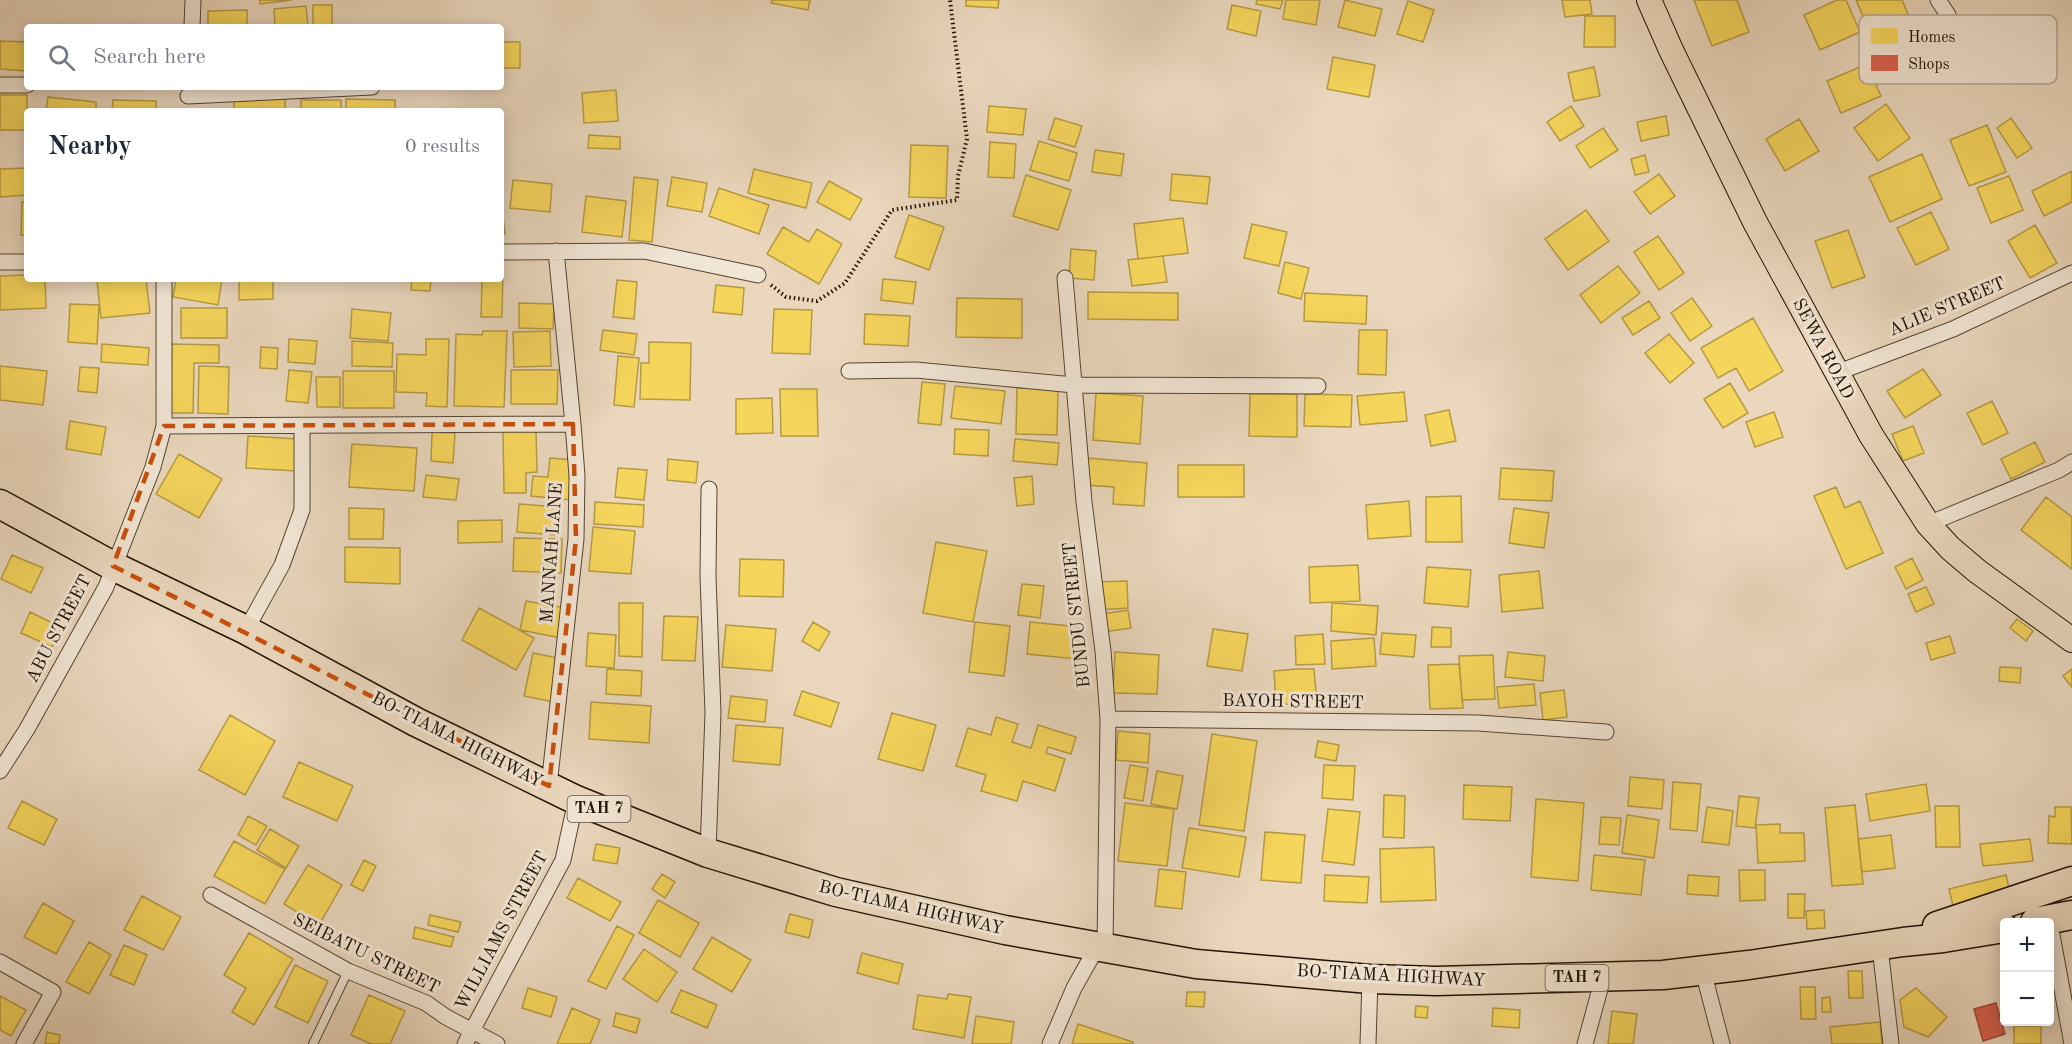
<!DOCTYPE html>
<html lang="en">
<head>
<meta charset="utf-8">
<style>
	:root { --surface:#fff; --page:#f2f2f3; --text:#1f2937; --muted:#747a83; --line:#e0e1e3 }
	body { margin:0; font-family:"Old Standard TT",serif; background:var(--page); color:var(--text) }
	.controls { position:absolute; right:18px; bottom:18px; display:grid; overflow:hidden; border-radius:6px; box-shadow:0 3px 15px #0003 }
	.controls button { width:54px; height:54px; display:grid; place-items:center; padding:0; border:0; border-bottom:2px solid var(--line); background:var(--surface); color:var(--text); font:30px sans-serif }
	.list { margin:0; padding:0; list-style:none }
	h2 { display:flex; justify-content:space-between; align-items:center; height:78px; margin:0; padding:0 24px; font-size:26px }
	h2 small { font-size:20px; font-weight:400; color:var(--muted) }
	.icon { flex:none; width:33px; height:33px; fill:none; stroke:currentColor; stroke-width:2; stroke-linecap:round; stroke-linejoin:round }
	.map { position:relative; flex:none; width:2072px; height:1044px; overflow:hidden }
	.search { position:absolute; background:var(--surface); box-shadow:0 3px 15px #0003; left:24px; top:24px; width:480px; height:66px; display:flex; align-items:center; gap:15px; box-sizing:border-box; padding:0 21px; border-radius:6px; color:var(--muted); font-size:22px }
	.panel { position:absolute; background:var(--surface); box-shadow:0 3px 15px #0003; left:24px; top:108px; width:480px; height:174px; border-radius:6px }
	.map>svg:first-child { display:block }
	.homes { fill:#f6d55c; stroke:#b69b42; stroke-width:1.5 }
	.shops { fill:#d6604d; stroke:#a04937; stroke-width:1.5 }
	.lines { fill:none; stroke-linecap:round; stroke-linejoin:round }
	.lane-casing { stroke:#544533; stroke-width:10 }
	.street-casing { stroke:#544533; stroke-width:17 }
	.primary-casing { stroke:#221405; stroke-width:26 }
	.highway-casing { stroke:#221405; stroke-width:31 }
	.path { stroke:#221405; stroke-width:4; stroke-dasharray:1.5 3; stroke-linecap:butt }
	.lane { stroke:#f1e5d4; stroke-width:8 }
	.street { stroke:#f1e5d4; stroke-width:15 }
	.primary { stroke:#ead7bd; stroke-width:24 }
	.highway { stroke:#ead7bd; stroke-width:28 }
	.marked { fill:none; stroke:#ca4f0b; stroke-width:4.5; stroke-dasharray:12 8; stroke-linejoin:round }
	.labels { text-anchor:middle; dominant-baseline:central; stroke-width:6; stroke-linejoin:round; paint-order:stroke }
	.shield { fill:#f1e5d4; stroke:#605343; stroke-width:1.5 }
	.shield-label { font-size:16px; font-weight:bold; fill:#221405 }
	.street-label { font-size:18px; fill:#221405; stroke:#f1e5d4 }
	.key { fill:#f1e5d4; stroke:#b3a696; stroke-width:1.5 }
	.key-label { font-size:16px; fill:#221405 }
</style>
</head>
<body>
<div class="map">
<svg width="2072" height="1044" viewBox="0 0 2072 1044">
	<rect width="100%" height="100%" fill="#ead7bd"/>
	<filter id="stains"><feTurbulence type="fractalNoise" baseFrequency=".00333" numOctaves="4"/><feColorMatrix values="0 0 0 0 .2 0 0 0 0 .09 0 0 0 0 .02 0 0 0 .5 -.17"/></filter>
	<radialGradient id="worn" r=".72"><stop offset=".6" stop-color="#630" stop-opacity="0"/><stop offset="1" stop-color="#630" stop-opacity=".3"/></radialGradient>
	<path class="homes" d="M260 0H292L260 4Z
		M772 0H810L808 10 771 3Z
		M966 0H999L998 8 966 6Z
		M1257 0H1283L1280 9 1256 4Z
		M1286 0H1320L1316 25 1283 19Z
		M1345 0 1382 9 1375 36 1338 27Z
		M1562 0H1590L1592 14 1565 17Z
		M1694 0H1737L1749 32 1712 46Z
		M1837 0H1846L1860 32 1820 50 1804 15Z
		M1856 0H1902L1908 14 1869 30Z
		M1408 1 1434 10 1423 42 1397 34Z
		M313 5H332V27H313Z
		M1232 5 1261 11 1256 36 1227 29Z
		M306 6 308 27H275L274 9Z
		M247 10V27H208V11Z
		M1585 16H1615V47H1584Z
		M0 41 27 42V71L0 69Z
		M501 42H520V68H501Z
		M1333 57 1375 65 1369 97 1327 89Z
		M1867 64 1881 96 1841 113 1827 81Z
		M1594 67 1600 96 1574 101 1568 73Z
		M616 90 618 121 584 123 582 93Z
		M0 95H27V130H0Z
		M48 97 96 102V111H46Z
		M234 98H285V111H234Z
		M346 99 395 100V111H346Z
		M113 100 156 101V111H112Z
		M301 100H341V111H301Z
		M1886 104 1910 138 1878 161 1854 128Z
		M989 106 1026 109 1023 135 987 132Z
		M1571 106 1584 126 1560 141 1547 122Z
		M1666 116 1669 135 1641 141 1637 122Z
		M1055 118 1082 126 1075 147 1048 139Z
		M2011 118 2032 148 2017 158 1997 128Z
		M1799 119 1819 151 1785 171 1766 139Z
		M1987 125 2006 172 1969 186 1950 140Z
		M1603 128 1618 150 1590 168 1576 146Z
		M589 135 620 137V149L588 148Z
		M1039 141 1077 153 1069 181 1030 170Z
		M990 142 1016 144 1014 178 988 177Z
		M911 145 948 146 946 198 909 197Z
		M1095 150 1124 154 1121 176 1092 172Z
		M1922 154 1942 199 1890 222 1869 177Z
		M1645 155 1649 172 1635 175 1631 159Z
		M27 168V195L0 197V169Z
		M754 169 812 183 806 208 748 193Z
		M2072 171V202L2044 216 2032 191Z
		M1172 174 1210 177 1207 204 1170 200Z
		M1659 174 1675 196 1650 214 1634 192Z
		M1026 175 1071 190 1058 230 1013 216Z
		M2009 176 2023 210 1991 223 1977 188Z
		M634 177 658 180 652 242 629 240Z
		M672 177 707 183 702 212 667 206Z
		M513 180 552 184 550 212 510 208Z
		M829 181 862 199 850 220 817 202Z
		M719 188 769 205 759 234 709 216Z
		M586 196 626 201 622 237 582 232Z
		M501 200 505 234 501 235Z
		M22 202H27V235H21Z
		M1586 210 1609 241 1568 270 1545 239Z
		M1931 212 1949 249 1916 265 1897 228Z
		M909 215 944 227 929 270 895 257Z
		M1183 218 1188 253 1138 259 1134 224Z
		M1252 224 1287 232 1279 266 1244 258Z
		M2035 225 2057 263 2030 278 2008 241Z
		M783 227 809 242 817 229 842 244 819 284 767 254Z
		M1848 230 1865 277 1832 288 1815 241Z
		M1658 236 1684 273 1659 290 1634 252Z
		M1071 249 1096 251 1094 280 1069 278Z
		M1163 256 1167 282 1132 286 1128 260Z
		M1285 262 1309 268 1301 299 1278 293Z
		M1618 266 1640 293 1601 323 1580 295Z
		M501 270H503L502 317H481L482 279H501Z
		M27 275V279H45L46 308 0 310V276Z
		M108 279H146L150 313 101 318 97 280Z
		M176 279H222L218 305 173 297Z
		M239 279H273V299L239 300Z
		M412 279H431L430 291 411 290Z
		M883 279 916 282 913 304 881 300Z
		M617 280 637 282 634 319 613 317Z
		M716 285 744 288 742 315 713 312Z
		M1088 292 1178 293V320L1088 319Z
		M1305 293 1367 296 1366 324 1304 321Z
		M957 298 1022 299V338L956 337Z
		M1692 298 1712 326 1690 341 1671 313Z
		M1649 301 1660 318 1633 335 1622 318Z
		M519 303 554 304 553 329 519 328Z
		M70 304 99 305 97 344 68 342Z
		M181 308H227V338H181Z
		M352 309 391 313 388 341 350 338Z
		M774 309 812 310 810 354 772 353Z
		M865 314 910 316 908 346 864 344Z
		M1753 318 1783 371 1749 391 1736 368 1718 378 1701 348Z
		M603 330 637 334 634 355 600 350Z
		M1359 330H1387L1386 375 1358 374Z
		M483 331H507L504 407 454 406 456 334 482 335Z
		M550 331 551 366 514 367 513 332Z
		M1669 334 1694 363 1670 383 1645 353Z
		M289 339 317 341 315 364 288 362Z
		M426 339H449L447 407 426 406 427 393 396 392 397 354 426 355Z
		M352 341 393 343 392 367 352 366Z
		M649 342 691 343 690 400 640 399 641 363H649Z
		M102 344 149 348 148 365 101 362Z
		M172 344 219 345V363H194L193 413H170Z
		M261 347 278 348 277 369 260 368Z
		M618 356 639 358 634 407 614 405Z
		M0 366 47 371 43 405 0 400Z
		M199 366 229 367 228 414 198 413Z
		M80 367 99 368 97 393 78 391Z
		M1923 369 1941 395 1905 418 1887 391Z
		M289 370 312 372 308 403 286 401Z
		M511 370H558L557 404H511Z
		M343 371H394V408H343Z
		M316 377H340V407H317Z
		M922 382 945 384 941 425 918 423Z
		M1730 383 1748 413 1723 428 1704 399Z
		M955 386 1005 391 1001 424 951 418Z
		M1017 388 1058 389 1057 435 1016 434Z
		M780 389H817L818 436H781Z
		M1404 392 1407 421 1360 425 1357 396Z
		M1096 393 1143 396 1140 444 1093 440Z
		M1250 394H1297V437L1249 436Z
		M1305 394 1352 395 1351 427 1304 426Z
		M772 398 773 433 736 434V399Z
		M1992 401 2008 433 1983 445 1967 413Z
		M1449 410 1456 441 1431 446 1425 415Z
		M1774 412 1783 437 1755 447 1746 422Z
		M70 421 106 427 101 455 66 449Z
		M1913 426 1924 453 1903 461 1892 434Z
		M955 429 989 430 988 456 954 454Z
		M536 430 537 472 526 473V493H504L503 431Z
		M432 432 455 433 453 463 431 461Z
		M248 436 298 439 296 471 246 468Z
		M1015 439 1059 443 1057 465 1013 461Z
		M2035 442 2045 462 2011 479 2001 459Z
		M352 444 417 448 414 491 349 487Z
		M179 454 222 479 199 518 156 494Z
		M550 458 575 460 571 500 531 496 533 476 548 477Z
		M1087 458 1147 463 1144 506 1113 504 1114 487 1086 485Z
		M668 459 698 462 696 483 667 480Z
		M1178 465H1244V497H1178Z
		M618 468 647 470 644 500 615 497Z
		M1501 468 1554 471 1552 501 1499 499Z
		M426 475 459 479 456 500 423 497Z
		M1032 476 1034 504 1017 506 1014 478Z
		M1836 487 1845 508 1860 501 1883 553 1846 569 1814 496Z
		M1461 496 1462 542H1426V497Z
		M2046 497 2072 517V569L2021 530Z
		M1409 501 1411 536 1368 539 1366 505Z
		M595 502 644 505 643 527 594 524Z
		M519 504 559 507 557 535 517 532Z
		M349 508 384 509 383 539H349Z
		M1514 508 1549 513 1544 548 1509 543Z
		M502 520V542L458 543V521Z
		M593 527 635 531 631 574 589 571Z
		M514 538 562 539 561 573 513 571Z
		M936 542 987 551 973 622 923 613Z
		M345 547 400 548V584L345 582Z
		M12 555 43 568 31 593 1 579Z
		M1912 558 1923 580 1906 589 1895 567Z
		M740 559 784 560 783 597 739 596Z
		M1358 565 1360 601 1310 603 1309 567Z
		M1427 567 1471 570 1468 607 1424 603Z
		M1539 571 1543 608 1502 612 1499 575Z
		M1127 581 1128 608 1100 610 1099 582Z
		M1022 584 1044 586 1040 618 1018 615Z
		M1926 587 1934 604 1916 612 1908 594Z
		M526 601 566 608 561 638 520 630Z
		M619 603H643L642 657 619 656Z
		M1332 603 1378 606 1376 635 1331 631Z
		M479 608 534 638 516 670 462 640Z
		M1128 610 1131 628 1104 632 1102 614Z
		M30 612 61 627 52 647 21 633Z
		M664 616 698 617 695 661 662 660Z
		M2017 619 2033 631 2026 641 2010 628Z
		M813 622 830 632 819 651 802 641Z
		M975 622 1010 626 1004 676 969 672Z
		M1030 622 1080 627 1077 659 1027 654Z
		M726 625 776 629 772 671 722 667Z
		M1432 627 1451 628V647H1431Z
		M1213 629 1248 634 1242 671 1207 666Z
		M588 633 616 635 614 668 586 666Z
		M1382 633 1416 635 1414 657 1380 654Z
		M1323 634 1325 664 1296 665 1295 636Z
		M1950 636 1955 653 1931 660 1926 643Z
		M1374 638 1376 666 1332 669 1331 641Z
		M1115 652 1159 655 1157 694 1113 693Z
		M1508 652 1545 656 1543 681 1505 677Z
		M533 653 563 659 554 702 524 696Z
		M1493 655 1495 699 1462 700 1459 656Z
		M1459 664 1463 708 1430 709 1428 665Z
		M2000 667 2021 668 2020 683 1999 681Z
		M607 669 642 671 641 696 606 694Z
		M1297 669H1314L1317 702 1276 705 1274 671Z
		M2072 669V687L2063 676Z
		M1534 684 1536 705 1499 708 1497 687Z
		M1564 690 1567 717 1543 720 1540 693Z
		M802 691 839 703 831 727 794 715Z
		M731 696 767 700 765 722 728 718Z
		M591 702 651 706 649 743 589 739Z
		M892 713 936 725 923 771 878 759Z
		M230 715 275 741 245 795 199 770Z
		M996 717 1018 724 1012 742 1031 748 1038 725 1076 737 1071 754 1048 747 1046 753 1065 759 1055 791 1023 781 1017 801 981 791 986 775 956 766 968 728 991 735Z
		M736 725 783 728 780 765 733 761Z
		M1118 731 1150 734 1148 763 1116 760Z
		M1212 734 1257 741 1244 831 1199 825Z
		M1318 741 1339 745 1336 761 1315 757Z
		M299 762 353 786 337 821 283 797Z
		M1130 765 1148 768 1143 801 1124 798Z
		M1324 765 1355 766 1353 800 1322 798Z
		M1157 771 1183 776 1177 809 1151 804Z
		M1630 777 1664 780 1662 809 1628 806Z
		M1673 782 1701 784 1697 831 1670 829Z
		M1926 784 1930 811 1870 821 1866 794Z
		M1464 785 1512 787 1510 821 1463 819Z
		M1384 795 1405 796 1404 838 1383 837Z
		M1739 796 1759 798 1755 828 1736 826Z
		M1536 799 1584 803 1578 881 1531 877Z
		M22 801 57 819 44 845 8 828Z
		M1125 803 1174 809 1167 866 1118 861Z
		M1855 805 1863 884 1832 886 1825 808Z
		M1935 806H1959L1960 847H1936Z
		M1707 807 1733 811 1729 845 1702 842Z
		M2055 807H2071L2072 844 2048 843 2049 816 2055 817Z
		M1328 809 1360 812 1354 865 1322 861Z
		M1627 815 1659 820 1654 858 1622 853Z
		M248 816 267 826 256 845 238 835Z
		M1601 817 1621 818 1619 845 1599 844Z
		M1780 824V833H1804L1805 861 1758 863 1756 825Z
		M1189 828 1246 837 1239 877 1182 868Z
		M270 829 299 846 286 868 257 850Z
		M1265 832 1305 835 1301 883 1261 880Z
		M1891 835 1895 868 1862 872 1858 839Z
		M2030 839 2033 861 1983 866 1980 844Z
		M234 841 285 869 265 904 214 876Z
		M596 844 620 848 617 864 593 860Z
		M1434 847 1436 900 1381 902 1380 849Z
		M1594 855 1645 860 1641 895 1591 890Z
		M364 860 376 866 363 891 351 885Z
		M308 865 342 885 319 925 284 904Z
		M1159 869 1186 872 1182 909 1155 906Z
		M1739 870H1765V900L1740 901Z
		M662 874 675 882 665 898 652 889Z
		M1325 875 1369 877 1367 903 1324 901Z
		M1688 875 1719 877 1718 896 1687 894Z
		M2006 875 2011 896 1954 910 1949 889Z
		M578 878 621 902 610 921 567 898Z
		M1788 894H1805L1804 918H1788Z
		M142 896 181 917 163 950 124 930Z
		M658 900 699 923 680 957 639 933Z
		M43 903 74 921 56 954 24 937Z
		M1824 910 1825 928 1807 929 1806 911Z
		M790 914 813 920 809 938 785 932Z
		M430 915 461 922 458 932 428 925Z
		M617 926 634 935 606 989 588 981Z
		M415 927 454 937 451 947 413 938Z
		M249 933 293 959 254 1025 232 1012 246 988 224 975Z
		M712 937 751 960 732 992 693 969Z
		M89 942 111 955 89 994 66 982Z
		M124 945 147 955 134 985 110 975Z
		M644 949 677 972 657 1002 623 979Z
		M862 953 903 964 898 984 857 973Z
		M295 965 328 981 308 1023 275 1007Z
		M1848 971H1862L1863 998H1849Z
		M1800 987H1815L1816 1019H1801Z
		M528 988 557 997 551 1017 522 1008Z
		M1916 988 1947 1017 1928 1037 1904 1027 1900 1000Z
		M681 990 717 1005 707 1028 671 1012Z
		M1187 992H1205L1204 1007 1186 1006Z
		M948 994 971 997 964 1038 913 1029 918 995 947 999Z
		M369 995 405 1011 390 1044H371L351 1035Z
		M0 996 26 1010 11 1036 0 1030Z
		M1830 997 1831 1012H1822V998Z
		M1416 1006 1428 1007 1427 1018 1415 1017Z
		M572 1008 600 1020 590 1044H557Z
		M1493 1008 1520 1010 1519 1028 1492 1026Z
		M1612 1011 1637 1014 1633 1044H1608Z
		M616 1013 640 1019 636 1033 613 1026Z
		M976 1016 1014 1022 1011 1044H972Z
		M1880 1022 1882 1044H1832L1830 1027Z
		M1078 1024 1133 1042V1044H1072Z
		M2014 1026H2041V1044H2014Z
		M47 1032 60 1035 59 1044H45Z"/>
	<path class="shops" d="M1996 1003 2005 1034 1983 1041 1974 1009Z"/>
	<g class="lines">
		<g class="lane-casing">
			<path id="lane" d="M313 1044 348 971"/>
		</g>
		<g class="street-casing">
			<path id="street" d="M1938 0 1948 15
				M192 27 193 0
				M0 85H27
				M188 96 372 87
				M501 252 644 251 758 275
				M0 262H27
				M1065 278 1084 502 1103 651 1108 719 1105 948
				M849 371 916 370 1074 385 1318 386
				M1836 373 1953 329 2072 273
				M164 426 573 424
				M1928 524 2059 470 2072 462
				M246 630 282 565 302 510V427
				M1108 719 1478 723 1606 732
				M0 771 27 729 106 587 153 467 164 426V279
				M549 786 576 539 577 476 573 424 556 251
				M708 853 713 713 708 577 709 489
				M211 895 348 971 426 1003 446 1017 497 1044
				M2050 924 2072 1044
				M1880 947 1891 1044
				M0 962 53 992 24 1044
				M1703 971 1722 1044
				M465 1044 563 860 576 800
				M1050 1044 1074 988 1097 947
				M1368 1044 1370 979
				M1585 1044 1603 978"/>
		</g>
		<g class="primary-casing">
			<path id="primary" d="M1649 0 1671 50 1755 222 1871 435 1928 524 1950 548 1977 571 2072 640"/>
		</g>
		<g class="highway-casing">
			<path id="highway" d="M0 504 113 566 246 630 416 722 576 800 708 853 836 892 1005 930 1196 964 1370 979 1436 981 1663 975 1749 965 1903 942 1943 938 2004 928
				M2035 922 2072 915
				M1937 926 2072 881"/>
		</g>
		<path class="path" d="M771 285 786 297 817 301 845 283 892 210 957 200 958 176 967 139 950 0"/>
		<use href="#lane" class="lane"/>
		<use href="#street" class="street"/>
		<use href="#primary" class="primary"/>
		<use href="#highway" class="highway"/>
	</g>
	<path class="marked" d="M573 424 576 539 549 786 113 566 164 426Z"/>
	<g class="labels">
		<g class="shield">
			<rect x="567.5" y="796" width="63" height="26" rx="4.5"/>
			<rect x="1545.5" y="965" width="63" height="26" rx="4.5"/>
		</g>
		<g class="shield-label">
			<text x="599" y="809">TAH 7</text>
			<text x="1577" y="978">TAH 7</text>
		</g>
		<g class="street-label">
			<text transform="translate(1947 307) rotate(-23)">ALIE STREET</text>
			<text transform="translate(1823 349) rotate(62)">SEWA ROAD</text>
			<text transform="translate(552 553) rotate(-86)">MANNAH LANE</text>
			<text transform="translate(1077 615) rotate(-96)">BUNDU STREET</text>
			<text transform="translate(59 629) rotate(-62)">ABU STREET</text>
			<text transform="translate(1293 702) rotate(1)">BAYOH STREET</text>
			<text transform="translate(457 740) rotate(27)">BO-TIAMA HIGHWAY</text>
			<text transform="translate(911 908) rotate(13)">BO-TIAMA HIGHWAY</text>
			<text transform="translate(502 931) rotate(-62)">WILLIAMS STREET</text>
			<text transform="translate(366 954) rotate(26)">SEIBATU STREET</text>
			<text transform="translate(1391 976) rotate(3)">BO-TIAMA HIGHWAY</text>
		</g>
	</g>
	<rect x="1859" y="15" width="198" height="69" rx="9" class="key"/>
	<rect x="1871" y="28" width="27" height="16" fill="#f6d55c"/>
	<rect x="1871" y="55" width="27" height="16" fill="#d6604d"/>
	<g class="key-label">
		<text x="1908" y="42">Homes</text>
		<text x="1908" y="69">Shops</text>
	</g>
	<rect width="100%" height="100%" filter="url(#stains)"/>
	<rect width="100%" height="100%" fill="url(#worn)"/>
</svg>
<div class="controls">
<button>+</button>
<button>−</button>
</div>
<div class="search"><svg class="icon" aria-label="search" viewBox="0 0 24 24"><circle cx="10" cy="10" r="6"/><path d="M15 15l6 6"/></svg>Search here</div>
<section class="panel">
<h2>Nearby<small>0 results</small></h2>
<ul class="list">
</ul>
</section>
</div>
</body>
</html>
